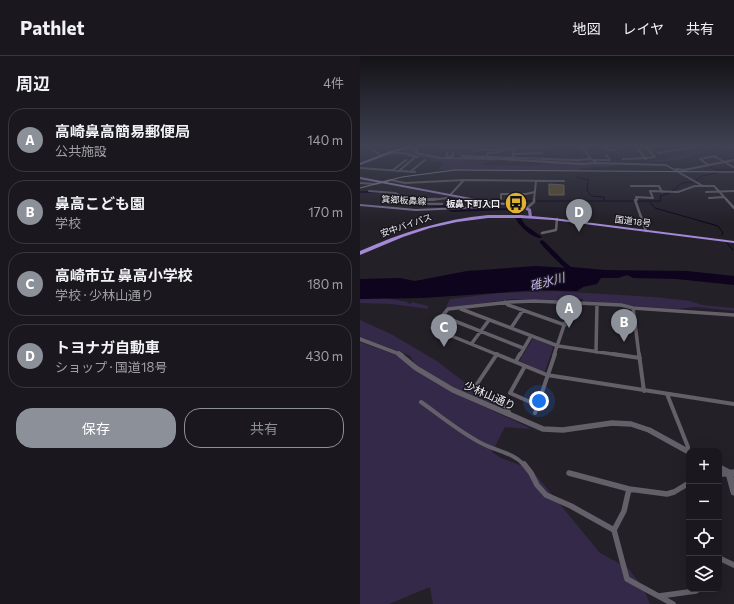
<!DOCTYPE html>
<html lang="ja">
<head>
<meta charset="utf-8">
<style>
	:root { --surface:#1a181e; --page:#27252b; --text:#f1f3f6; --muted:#9fa0a4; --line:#38373c; --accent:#8c9099 }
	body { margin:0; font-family:Commissioner,"Noto Sans JP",sans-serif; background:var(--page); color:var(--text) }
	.controls { position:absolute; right:12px; bottom:12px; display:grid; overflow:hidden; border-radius:8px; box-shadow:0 4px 16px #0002 }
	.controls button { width:36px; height:36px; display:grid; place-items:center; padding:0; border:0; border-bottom:1px solid var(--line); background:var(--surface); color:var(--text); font:20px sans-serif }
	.you { position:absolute; left:179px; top:345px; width:14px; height:14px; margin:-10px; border:3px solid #fff; border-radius:50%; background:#1a73e8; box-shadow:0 0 0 6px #1a73e833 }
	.badge { display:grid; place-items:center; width:26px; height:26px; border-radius:50%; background:var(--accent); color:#fff; font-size:13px; font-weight:700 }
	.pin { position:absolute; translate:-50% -33px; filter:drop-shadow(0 1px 2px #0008) }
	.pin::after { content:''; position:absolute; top:21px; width:14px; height:12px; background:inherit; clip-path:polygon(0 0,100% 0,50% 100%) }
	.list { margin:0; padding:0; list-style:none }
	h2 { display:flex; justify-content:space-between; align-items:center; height:52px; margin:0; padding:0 16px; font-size:17px }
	h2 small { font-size:13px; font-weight:400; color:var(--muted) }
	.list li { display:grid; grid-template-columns:26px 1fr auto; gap:12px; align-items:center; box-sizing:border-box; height:64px; margin:0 8px 8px; padding:0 8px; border:1px solid var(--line); border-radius:16px }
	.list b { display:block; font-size:15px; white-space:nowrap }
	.list p { margin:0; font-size:13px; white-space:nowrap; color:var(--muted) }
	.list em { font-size:13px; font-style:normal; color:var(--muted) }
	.actions { display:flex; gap:8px; padding:12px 16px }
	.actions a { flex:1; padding:9px 0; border:1px solid var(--accent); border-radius:16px; text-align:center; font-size:14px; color:var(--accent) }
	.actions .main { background:var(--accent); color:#fff }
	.icon { flex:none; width:22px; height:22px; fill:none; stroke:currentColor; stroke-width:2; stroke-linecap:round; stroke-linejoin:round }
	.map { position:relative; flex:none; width:374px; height:548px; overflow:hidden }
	header { display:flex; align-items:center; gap:24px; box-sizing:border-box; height:56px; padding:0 20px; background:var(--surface); border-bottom:1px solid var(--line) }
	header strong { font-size:19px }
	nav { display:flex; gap:22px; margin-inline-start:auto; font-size:14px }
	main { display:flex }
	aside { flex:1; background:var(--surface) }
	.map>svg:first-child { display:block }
	.green { fill:#342948 }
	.water { fill:#0f041e }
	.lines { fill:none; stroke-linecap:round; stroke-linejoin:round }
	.stream { stroke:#0f041e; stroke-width:1 }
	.river { fill:#0f041e; fill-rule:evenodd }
	.building { fill:#5e4f2b; stroke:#6e6a62 }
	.minor-far4 { stroke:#636069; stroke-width:2 }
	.minor-far3 { stroke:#636069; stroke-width:2.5 }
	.minor-far2 { stroke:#636069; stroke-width:3.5 }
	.minor-far1 { stroke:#636069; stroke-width:4 }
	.minor { stroke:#636069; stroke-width:5.5 }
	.tertiary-far3 { stroke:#636069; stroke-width:2.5 }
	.tertiary-far2 { stroke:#636069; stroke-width:4 }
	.tertiary-far1 { stroke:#636069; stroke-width:5.5 }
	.tertiary { stroke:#636069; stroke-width:7 }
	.secondary { fill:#7c6f92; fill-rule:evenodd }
	.primary { fill:#947fbb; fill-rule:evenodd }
	.trunk { fill:#a489d6; fill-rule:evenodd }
	.rail { stroke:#918e95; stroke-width:1 }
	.labels { text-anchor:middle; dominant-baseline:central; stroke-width:3; stroke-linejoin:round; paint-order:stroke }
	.far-street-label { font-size:9px; fill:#eeecf1; stroke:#19171e }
	.far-poi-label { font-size:9px; font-weight:bold; fill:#eeecf1; stroke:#19171e; text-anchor:end }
	.street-label { font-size:11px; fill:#eeecf1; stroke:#19171e }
	.water-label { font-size:12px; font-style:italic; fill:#c8b4f1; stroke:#19171e }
</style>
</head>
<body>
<header>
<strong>Pathlet</strong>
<nav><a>地図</a><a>レイヤ</a><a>共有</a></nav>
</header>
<main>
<aside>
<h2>周辺<small>4件</small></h2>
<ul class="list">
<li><span class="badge">A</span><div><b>高崎鼻高簡易郵便局</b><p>公共施設</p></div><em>140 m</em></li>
<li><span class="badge">B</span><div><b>鼻高こども園</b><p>学校</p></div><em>170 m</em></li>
<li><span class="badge">C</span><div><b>高崎市立 鼻高小学校</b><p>学校 · 少林山通り</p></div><em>180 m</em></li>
<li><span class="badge">D</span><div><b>トヨナガ自動車</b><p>ショップ · 国道18号</p></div><em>430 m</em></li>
</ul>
<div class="actions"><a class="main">保存</a><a>共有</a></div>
</aside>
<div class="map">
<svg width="374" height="548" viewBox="0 0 374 548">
	<rect width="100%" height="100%" fill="#232028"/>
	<path class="green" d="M80 90H117L114 100H98V96L95 95 76 96Z
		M343 90H353L354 93 320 104 284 106 314 101V99L320 100 342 94Z
		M43 94 110 105 139 104 122 107V109L170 110 193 107 180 105 183 103 222 105 223 107 229 106 228 104 234 106 266 108 244 111 246 113 241 111 221 112 219 114H78L84 107 56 101 43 96Z
		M194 235 294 241 330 245 342 249 374 252V255L336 251 317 253 223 246V243L208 242 207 245 178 243H151L89 252 86 251 90 243 139 237Z
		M25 242 48 246 47 247 51 248 52 246 68 250V253L31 248 0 247V243Z
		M0 264 31 278 77 305 112 332 142 350V354L96 333 56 309 50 300 44 297 0 281Z
		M174 283 192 290 193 292 185 315 183 316 160 305V304L172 284Z
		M0 286 39 300 90 335 170 372 169 373 145 371 132 396 141 402 171 413 240 497 268 512 284 533 290 548H73L70 531 29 548H0Z"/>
	<path class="water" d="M176 210 208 212 212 211 245 214 327 215 374 220V229L316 223 273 222 267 219 258 222H241L237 228 223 231 217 235 177 234 63 242 0 243V223L40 222 55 225 107 215Z"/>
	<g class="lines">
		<path class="stream" d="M356 101 363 99 362 96H374
			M349 110 357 114
			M217 121 228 124 227 134 231 140 244 141V144
			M312 135 322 127 334 126 342 120 357 117 356 114H374
			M89 142 100 145 107 144
			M111 142 132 145H172
			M176 145H301L300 140 310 137
			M290 146 295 152 358 170 363 177 362 179
			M367 187 373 194"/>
		<path class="river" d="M0 135H18L20 136 18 137H0Z
			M30 136 41 138 54 148 84 149 93 154 150 152 157 156 165 169 182 181 181 182C175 182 166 176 162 171 155 165 157 160 147 154L92 156 83 151 51 150 37 140 30 138Z
			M182 184 184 185 206 207 218 216V218C208 219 188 195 180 187V185Z"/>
	</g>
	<path class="building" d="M189 128 204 129V139H189Z"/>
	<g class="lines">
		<path class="minor-far4" d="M9 90 21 100
			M212 90H277
			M221 90 231 103 237 107 306 109 343 130
			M244 90 246 94H256V90
			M285 90 295 101 286 102
			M369 90 374 93
			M276 91 286 103
			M51 92 57 95 56 97 80 102 141 103 221 108 237 107
			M117 94 185 92
			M28 97H43L57 101
			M87 97 86 101 93 100V97
			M298 97 339 90
			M153 98 182 97
			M102 100 217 104 231 103
			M127 100 128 97 141 96 142 93
			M354 100 373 111
			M263 103 285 102
			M234 104H250L246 99
			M348 109 340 103 356 100
			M0 112 55 116
			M316 113 324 114 374 104
			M33 114 46 104
			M39 115 54 102
			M50 116 65 104
			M0 127 15 128 31 124 45 127 104 124 204 125
			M271 130H299L302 136
			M9 135 35 137 49 144
			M346 136 374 135
			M91 138 104 124
			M349 142 364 141
			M141 143V138H166L175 136
			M49 144H72L87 142
			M174 144 176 125
			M275 144H277L276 141 293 142 290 135 318 136 335 130H354L367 144"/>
		<path class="minor-far3" d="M47 143 55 148H82
			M277 143 275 144 286 175
			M366 143 374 152
			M49 144 76 143
			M167 152 174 146V143
			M182 177 196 174 197 163"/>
		<path class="minor-far2" d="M145 246 148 249 205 269
			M273 252 279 299
			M101 253 198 290 259 299
			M82 260 163 292
			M151 272 163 254
			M112 287 129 264
			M236 296 237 248
			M138 299 72 272 88 253 150 246 174 245 261 249 273 252 374 259
			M160 299 171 280
			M194 299 212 246"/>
		<path class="minor-far1" d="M136 298 187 319 374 348
			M137 298 115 331 146 351 150 358
			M253 298 280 302
			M279 298 284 335
			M156 305 160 298
			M165 310 150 337 177 349
			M307 338 328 391 327 395
			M61 346C81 360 101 377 123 388 137 395 154 397 164 409
			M175 357 195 298"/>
		<path class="minor" d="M164 408 171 417 177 429 186 439 211 450 254 474
			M209 417 269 433
			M359 418H366
			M359 502 374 509
			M299 540 336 535 339 533
			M313 548 267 523 254 474 264 455 269 433 307 438 314 436 329 427"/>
		<path class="tertiary-far3" d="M153 90V101"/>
		<path class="tertiary-far2" d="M0 283 42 299"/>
		<path class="tertiary-far1" d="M39 298 56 312 93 334 183 373 203 374 252 367 271 368 289 374 329 396"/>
		<path class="tertiary" d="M359 412 369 417H374
			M369 417 374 436"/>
		<path class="secondary" d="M131 146 134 147 130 151 124 152 56 155 0 150V148L56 153 124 150 128 149Z"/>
		<path class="primary" d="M51 90H58L35 96 0 109V107L33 94Z
			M0 121 132 146 160 148 171 153 172 161 169 162 168 155 159 150 132 148 0 123Z"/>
		<path class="trunk" d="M128 159H161L193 162 374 185V187L193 164 161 162H128L97 166 70 172 43 181 0 199V195C41 177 83 163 128 159Z"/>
		<path class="rail" d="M0 132 42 121 95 114 374 116"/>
	</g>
	<linearGradient id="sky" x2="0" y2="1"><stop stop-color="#131216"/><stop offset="0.54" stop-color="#3f4253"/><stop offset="1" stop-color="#3f4253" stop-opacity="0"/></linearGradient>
	<rect width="374" height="167" fill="url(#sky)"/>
	<defs>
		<g id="bus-disc" transform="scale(1.15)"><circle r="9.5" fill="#deb133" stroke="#19171e"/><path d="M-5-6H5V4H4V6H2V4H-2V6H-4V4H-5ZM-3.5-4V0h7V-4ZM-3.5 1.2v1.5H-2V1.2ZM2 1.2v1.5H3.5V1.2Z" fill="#111"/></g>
	</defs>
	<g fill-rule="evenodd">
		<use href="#bus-disc" x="156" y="147"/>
	</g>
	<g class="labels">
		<g class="far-street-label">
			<text transform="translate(44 144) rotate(3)">箕郷板鼻線</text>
			<text transform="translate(273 165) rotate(7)">国道18号</text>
			<text transform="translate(46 169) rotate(-19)">安中バイパス</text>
		</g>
		<g class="far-poi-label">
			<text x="140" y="147">板鼻下町入口</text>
		</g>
		<g class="street-label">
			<text transform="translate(130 339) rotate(24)">少林山通り</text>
		</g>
		<g class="water-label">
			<text transform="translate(187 225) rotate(-15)">碓氷川</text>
		</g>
	</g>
</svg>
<div class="controls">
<button>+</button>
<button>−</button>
<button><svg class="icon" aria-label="locate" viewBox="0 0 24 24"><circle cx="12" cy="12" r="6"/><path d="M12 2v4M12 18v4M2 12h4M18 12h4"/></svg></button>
<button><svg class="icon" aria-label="layers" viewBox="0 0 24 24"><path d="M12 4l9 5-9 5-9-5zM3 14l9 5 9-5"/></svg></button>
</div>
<div class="you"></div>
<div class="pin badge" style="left:209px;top:272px">A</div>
<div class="pin badge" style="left:264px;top:286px">B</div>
<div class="pin badge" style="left:84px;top:291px">C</div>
<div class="pin badge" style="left:219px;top:176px">D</div>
</div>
</main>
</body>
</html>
